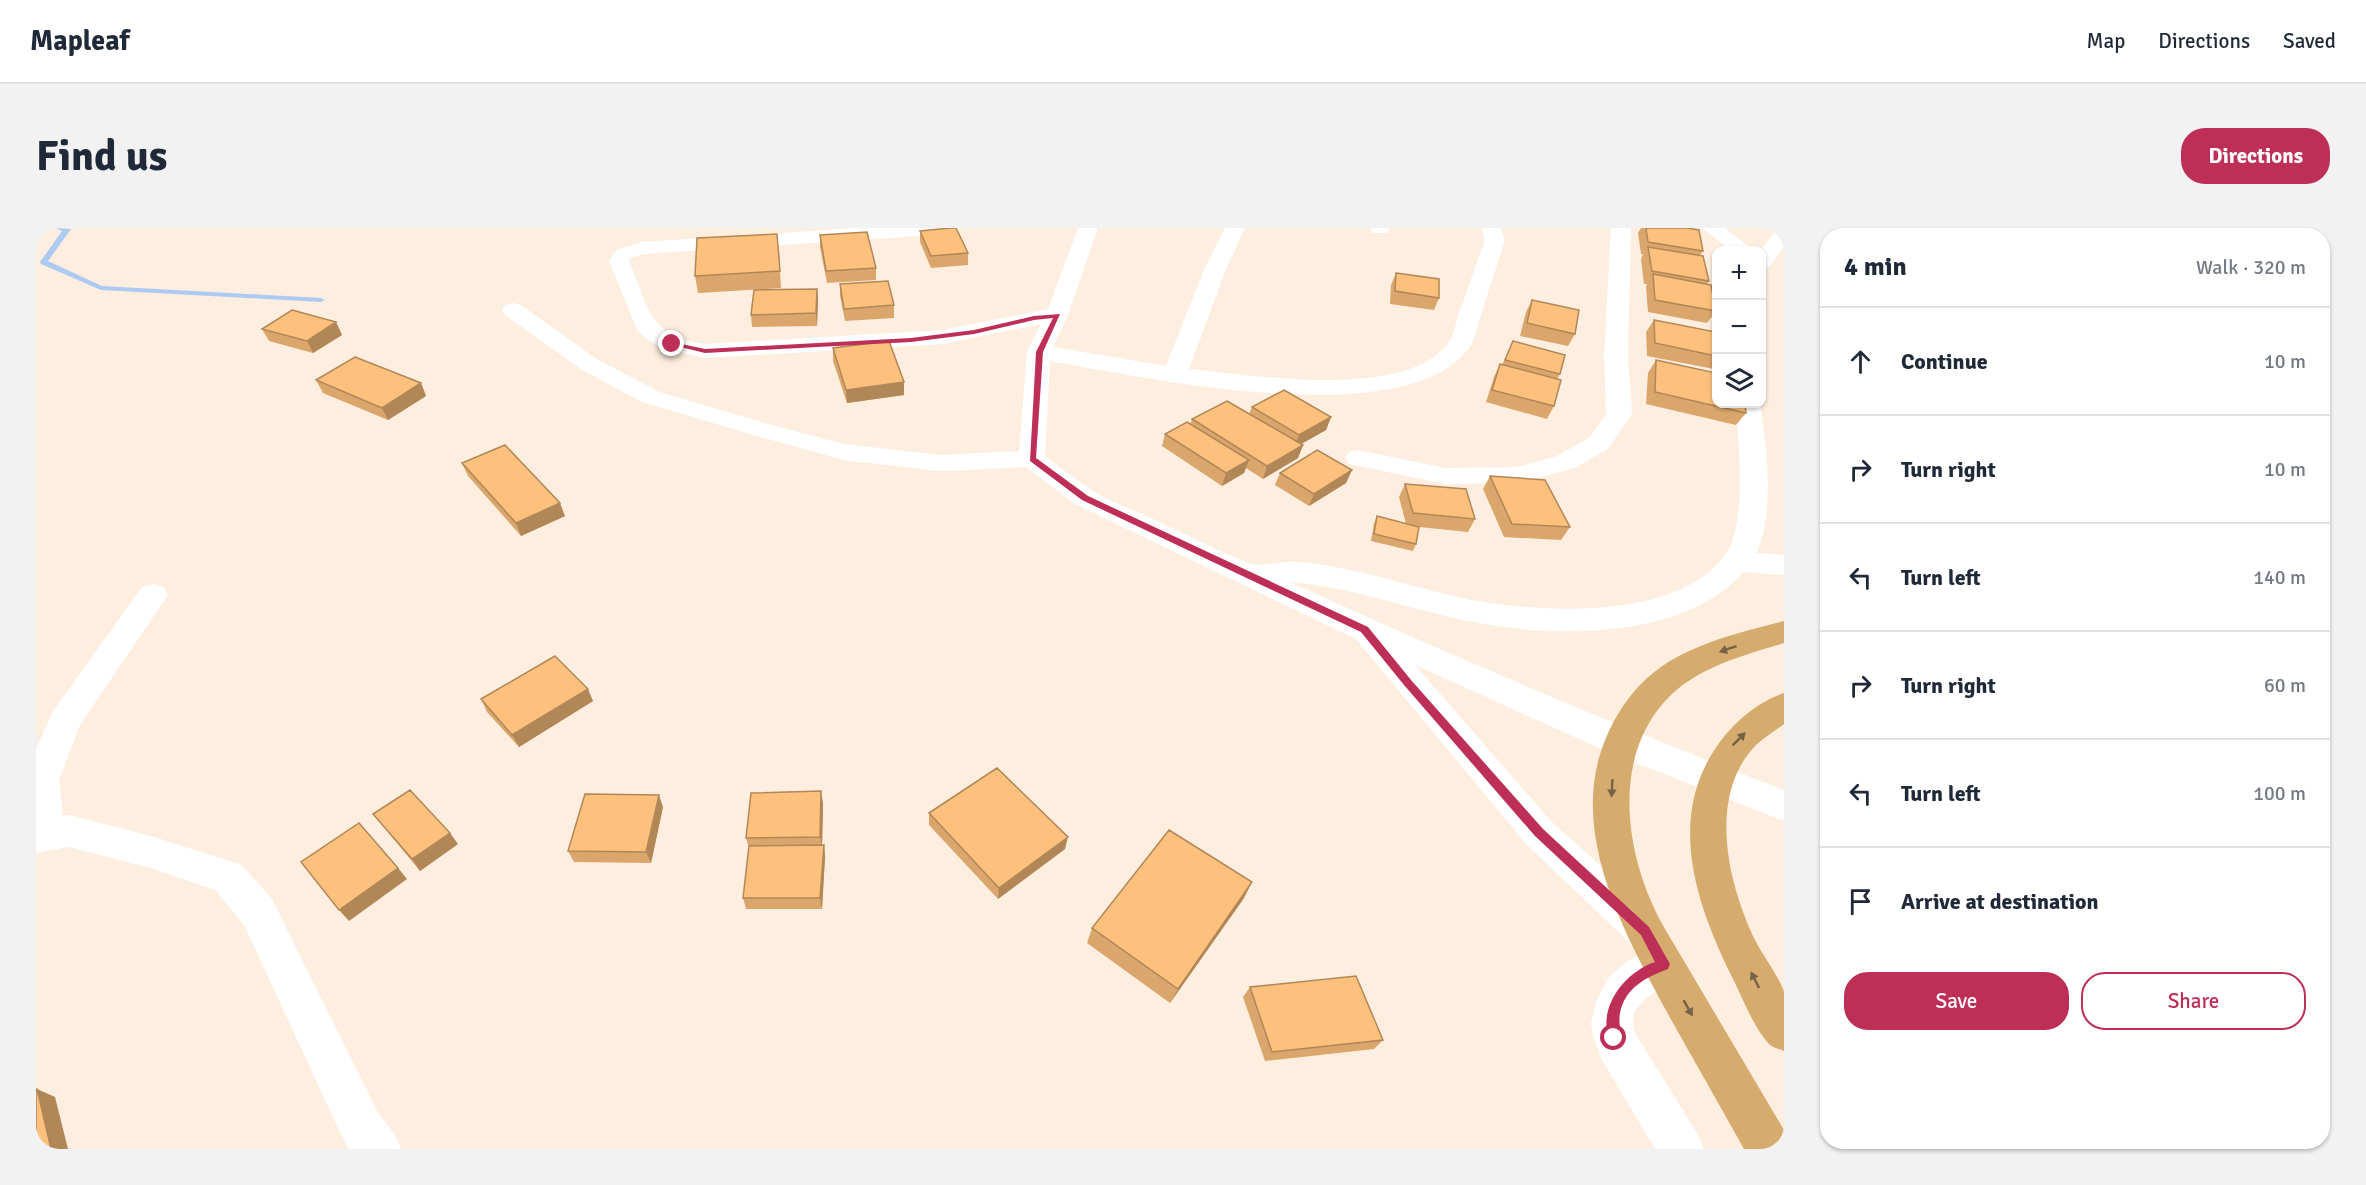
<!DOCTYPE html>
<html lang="en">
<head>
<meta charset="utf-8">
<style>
	:root { --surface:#fff; --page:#f2f2f3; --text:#1f2937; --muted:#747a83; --line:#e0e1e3; --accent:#be2f57 }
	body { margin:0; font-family:Signika,sans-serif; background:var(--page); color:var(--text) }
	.controls { position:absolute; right:18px; top:18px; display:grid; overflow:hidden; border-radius:12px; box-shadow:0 2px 4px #0004 }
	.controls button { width:54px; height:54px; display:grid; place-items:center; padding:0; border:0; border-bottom:2px solid var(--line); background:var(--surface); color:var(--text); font:30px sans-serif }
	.stop { position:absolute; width:18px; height:18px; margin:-14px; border:4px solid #be2f57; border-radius:50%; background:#fff }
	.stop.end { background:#be2f57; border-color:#fff; box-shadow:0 2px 6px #0008 }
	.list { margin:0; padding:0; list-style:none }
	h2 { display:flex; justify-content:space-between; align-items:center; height:78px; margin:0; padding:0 24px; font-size:26px }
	h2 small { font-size:20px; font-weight:400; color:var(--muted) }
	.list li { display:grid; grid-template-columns:39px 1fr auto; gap:18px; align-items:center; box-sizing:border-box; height:108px; padding:0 24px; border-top:2px solid var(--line) }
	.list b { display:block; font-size:22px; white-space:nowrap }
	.list em { font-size:20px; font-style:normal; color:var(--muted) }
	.actions { display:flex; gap:12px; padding:18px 24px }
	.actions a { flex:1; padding:14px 0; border:2px solid var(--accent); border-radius:24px; text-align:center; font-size:21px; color:var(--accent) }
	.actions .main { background:var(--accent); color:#fff }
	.icon { flex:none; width:33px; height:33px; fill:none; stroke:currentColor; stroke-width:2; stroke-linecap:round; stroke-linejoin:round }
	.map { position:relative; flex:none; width:1748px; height:921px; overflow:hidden; border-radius:24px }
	header { display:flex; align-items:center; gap:36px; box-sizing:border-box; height:84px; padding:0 30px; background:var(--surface); border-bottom:2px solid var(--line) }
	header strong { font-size:28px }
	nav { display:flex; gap:33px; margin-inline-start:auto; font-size:21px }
	.intro { display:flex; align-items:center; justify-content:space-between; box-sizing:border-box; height:144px; padding:0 36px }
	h1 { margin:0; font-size:42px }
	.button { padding:15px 27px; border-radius:24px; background:var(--accent); color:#fff; font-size:21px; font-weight:700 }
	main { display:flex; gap:36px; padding:0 36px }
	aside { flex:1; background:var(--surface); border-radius:24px; box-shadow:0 2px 4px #0004 }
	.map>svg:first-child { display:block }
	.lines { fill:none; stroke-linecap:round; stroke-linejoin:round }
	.stream { fill:#accaf2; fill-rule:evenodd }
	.minor { fill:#fff; fill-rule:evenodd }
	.major { fill:#d6ac6e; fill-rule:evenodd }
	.wall { fill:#daa66c }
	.shaded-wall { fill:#b18758 }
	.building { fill:#fdc17d; stroke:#b18758; stroke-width:1.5 }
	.oneway { fill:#766246 }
	.route { fill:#be2f57 }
</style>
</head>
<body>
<header>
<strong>Mapleaf</strong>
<nav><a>Map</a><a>Directions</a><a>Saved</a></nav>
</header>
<div class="intro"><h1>Find us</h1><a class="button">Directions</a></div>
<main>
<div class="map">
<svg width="1748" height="921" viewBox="0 0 1748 921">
	<rect width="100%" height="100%" fill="#fdeedf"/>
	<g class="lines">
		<path class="stream" d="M19 0 35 1 12 33 66 58 285 70 289 72 285 74 65 62 5 36 4 34 26 3Z"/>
		<path class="minor" d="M821 0H924L921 4 914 6 607 26 595 30 593 33C613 80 612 108 669 116L907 102 1012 81 1042 0H1062L1032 87 1017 119 1130 138 1167 44 1189 0H1209L1189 44 1153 141C1216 147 1370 173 1412 115 1418 108 1420 94 1423 85 1432 61 1440 36 1449 12L1445 0H1465L1469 12C1461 38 1452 64 1444 90 1441 100 1439 112 1433 120 1369 207 1107 149 1014 133L1009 228C1025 240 1041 252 1057 263 1076 275 1099 282 1119 292 1150 306 1181 323 1213 335 1224 340 1242 333 1254 334 1269 334 1284 336 1299 339 1344 347 1387 362 1431 371 1503 385 1645 394 1691 324 1711 293 1702 213 1700 176H1724C1731 216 1739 288 1720 325L1748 327V347L1708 344C1646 413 1516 410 1432 393 1372 381 1316 359 1254 354 1417 429 1581 498 1748 562V593L1572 524 1379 437 1516 594 1623 690 1629 703 1623 716 1609 721 1595 716 1490 616 1320 411 1039 276 990 239 905 243 807 232 714 206 606 174 546 142 469 87 466 82 469 77 477 75 485 77 562 132 624 164 732 196 808 216 905 227 983 223 991 124 1005 96 907 116 669 130 629 121 615 114 602 104 573 33 580 22 605 14Z
			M1334 0H1354L1351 5H1337Z
			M1575 0H1595L1592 128 1596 186 1572 221 1539 240 1483 255 1409 256 1313 236 1309 230 1313 224 1322 222 1409 240 1482 239 1521 228 1554 209 1570 186 1568 128Z
			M1666 0H1689L1717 22H1694Z
			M1748 0V19L1733 39 1726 41 1725 22 1741 1Z
			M117 356 128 359 132 367 44 497 23 552 27 588 33 587 115 608 206 637 236 671 342 885 358 905 365 921H313L310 917 208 697 179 662 115 640 33 619 0 625V521L17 483 106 359Z
			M1628 718 1642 723 1648 737 1642 751 1611 769 1598 784 1597 796 1599 805 1661 905 1668 921H1619L1566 832 1557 809 1555 796 1560 773 1573 749 1591 733Z"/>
		<path class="major" d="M1748 393V415C1709 427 1666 438 1636 466 1572 526 1589 632 1629 701L1748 902V921H1708C1683 876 1657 831 1632 786 1585 699 1524 591 1578 493 1590 471 1605 453 1625 439 1661 414 1707 404 1748 393Z
			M1748 465V496C1739 503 1727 510 1719 518 1671 569 1692 656 1719 712 1725 724 1746 754 1748 764 1748 780 1748 806 1748 823 1743 821 1735 819 1732 815 1718 799 1708 774 1699 755 1662 681 1629 593 1681 518 1697 495 1721 474 1748 465Z"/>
	</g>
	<path class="wall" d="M1605 0H1651L1667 23 1664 27 1673 53 1671 56 1680 83 1671 95 1612 84 1610 59 1611 56H1608L1605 31 1607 26H1605L1602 5Z
		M884 3 932 25V37L895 40 884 14Z
		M784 7 840 40V52L791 55 784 19Z
		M743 23 745 60 662 65 659 48Z
		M1360 45 1403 70 1398 82 1354 76 1355 57Z
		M804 56 858 77V90L809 93 804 68Z
		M781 61 782 73 781 98 716 99 715 87Z
		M1496 72 1539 106 1532 118 1484 108 1490 84Z
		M1618 92 1680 104V138L1678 141 1611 128 1610 104Z
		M300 94 306 107 277 125 233 113 226 101Z
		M1477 113 1524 146 1521 151 1518 178 1511 191 1450 174 1458 149 1464 136 1466 137Z
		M797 120 868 154V167L811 175 797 133Z
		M1620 132 1710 185 1700 197 1610 176 1612 145Z
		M280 152 385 155 390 168 352 192 287 165Z
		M1216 179 1295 189 1290 202 1265 216 1267 217 1262 230 1227 251 1210 240 1208 245 1186 258 1126 218 1129 206 1154 197 1156 191 1213 186Z
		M426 235 529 288 485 308 432 248Z
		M1316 242 1310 255 1273 278 1239 257 1244 245Z
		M1454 248 1534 299 1525 312 1468 309 1447 261Z
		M1369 256 1439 291 1432 304 1383 299 1380 316 1377 323 1335 313 1338 295 1341 288 1370 296 1363 269Z
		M445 471 557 473 483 519 451 484Z
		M787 575 786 617H788L789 629 786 681H710L707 670 713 620 710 610Z
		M627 579 615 635 538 634 532 623Z
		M893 585 1029 621 962 671 893 597Z
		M337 586 422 616 384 643Z
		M1208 670 1134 775 1051 715 1056 700Z
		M1214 759 1347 812 1338 821 1229 833 1207 769Z"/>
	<path class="shaded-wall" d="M781 61 782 73 781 98 780 85Z
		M300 94 306 107 277 125 271 113Z
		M868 154V167L811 175 810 162Z
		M385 155 390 168 352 192 346 180Z
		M1295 189 1290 202 1258 220 1263 207Z
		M1267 217 1262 230 1227 251 1231 238Z
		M1213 232 1208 245 1186 258 1190 245Z
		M1316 242 1310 255 1273 278 1278 266Z
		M524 275 529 288 485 308 480 295Z
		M552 461 557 473 483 519 476 507Z
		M785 563 787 575 786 620 784 609Z
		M623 567 627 579 615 635 610 624Z
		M414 605 422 616 384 643 376 631Z
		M1032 609 1029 621 962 671 963 660Z
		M788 617 789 629 786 681 784 670Z
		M362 640 371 651 313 693 303 682Z
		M1216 654 1208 670 1134 775 1142 761Z
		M1 861 19 869 32 921H15Z"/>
	<path class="building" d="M914 0H920L932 25 895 28 884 3Z
		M1610 0H1651L1663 2 1667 23 1612 14Z
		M831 4 840 40 790 43 784 7Z
		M741 6 744 43 659 48 661 10Z
		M1612 19 1667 28 1673 53 1616 43Z
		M1360 45 1403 51V70L1359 63Z
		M1617 46 1675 57 1680 83 1619 72Z
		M852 53 858 77 808 81 804 56Z
		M781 61 780 85 715 87 718 62Z
		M1496 72 1543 82 1539 106 1491 95Z
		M256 82 300 94 271 113 226 101Z
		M1618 92 1680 104V128L1619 115Z
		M853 113 868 154 810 162 797 120Z
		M1477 113 1529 127 1524 146 1469 132Z
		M319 129 385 155 346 180 280 152Z
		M1620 132 1680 145V176H1709L1710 185 1619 164Z
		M1464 136 1525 152 1518 178 1456 162Z
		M1248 162 1295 189 1263 207 1216 179Z
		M1191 173 1267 217 1231 238 1156 191Z
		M1151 194 1213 232 1190 245 1129 206Z
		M469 217 524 275 480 295 426 235Z
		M1281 222 1316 242 1278 266 1244 245Z
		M1454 248 1509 252 1534 299 1476 296Z
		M1369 256 1430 261 1439 291 1377 285Z
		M1341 288 1383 299 1380 316 1338 306Z
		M519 428 552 461 476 507 445 471Z
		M961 540 1032 609 963 660 893 585Z
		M374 562 414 605 376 631 337 586Z
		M785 563 784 609 710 610 715 565Z
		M549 566 623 567 610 624 532 623Z
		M323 595 362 640 303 682 265 634Z
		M1133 602 1216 654 1142 761 1056 700Z
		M788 617 784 670H707L713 618Z
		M1320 748 1347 812 1236 824 1214 759Z
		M0 861H1L15 921H0Z"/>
	<defs><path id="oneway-solid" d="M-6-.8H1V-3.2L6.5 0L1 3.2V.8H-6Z" transform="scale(1.5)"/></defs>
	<g class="oneway">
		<use href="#oneway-solid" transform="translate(1692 421) rotate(161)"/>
		<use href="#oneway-solid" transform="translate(1703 511) rotate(-45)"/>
		<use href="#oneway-solid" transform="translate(1576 560) rotate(93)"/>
		<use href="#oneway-solid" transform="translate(1719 752) rotate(-117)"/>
		<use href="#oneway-solid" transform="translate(1652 780) rotate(61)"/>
	</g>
	<path class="route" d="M1024 86 1007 124 1000 230 1052 268 1332 399 1375 452 1507 601 1613 699 1634 736 1632 741C1610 749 1589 760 1584 785 1582 795 1586 805 1583 814L1578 816 1574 814C1560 780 1589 744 1619 734L1605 707 1499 608 1368 457 1325 404 1046 272 994 233 1000 124 1017 90 998 92 938 106 875 114 669 125 632 116 636 114 669 121 875 110 938 102 998 88Z"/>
</svg>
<div class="controls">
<button>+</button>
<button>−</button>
<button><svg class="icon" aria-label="layers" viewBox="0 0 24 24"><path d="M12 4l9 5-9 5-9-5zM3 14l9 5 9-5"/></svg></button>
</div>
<div class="stop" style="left:1578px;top:810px"></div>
<div class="stop end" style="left:636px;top:116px"></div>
</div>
<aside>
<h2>4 min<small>Walk · 320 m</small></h2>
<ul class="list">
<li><svg class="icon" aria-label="ahead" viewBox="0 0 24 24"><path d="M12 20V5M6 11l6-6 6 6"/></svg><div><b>Continue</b></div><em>10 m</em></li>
<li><svg class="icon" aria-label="right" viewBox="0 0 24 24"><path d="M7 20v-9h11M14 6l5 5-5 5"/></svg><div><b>Turn right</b></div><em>10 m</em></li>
<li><svg class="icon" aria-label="left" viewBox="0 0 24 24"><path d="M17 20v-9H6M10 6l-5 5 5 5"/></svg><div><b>Turn left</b></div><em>140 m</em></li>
<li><svg class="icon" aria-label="right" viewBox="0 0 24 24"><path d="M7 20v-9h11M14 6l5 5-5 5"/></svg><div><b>Turn right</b></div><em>60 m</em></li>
<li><svg class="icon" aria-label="left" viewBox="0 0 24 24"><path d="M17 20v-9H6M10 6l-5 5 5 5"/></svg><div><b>Turn left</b></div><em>100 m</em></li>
<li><svg class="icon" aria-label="arrive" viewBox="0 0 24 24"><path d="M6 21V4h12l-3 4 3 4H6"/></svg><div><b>Arrive at destination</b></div></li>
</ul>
<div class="actions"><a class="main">Save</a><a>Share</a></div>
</aside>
</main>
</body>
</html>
